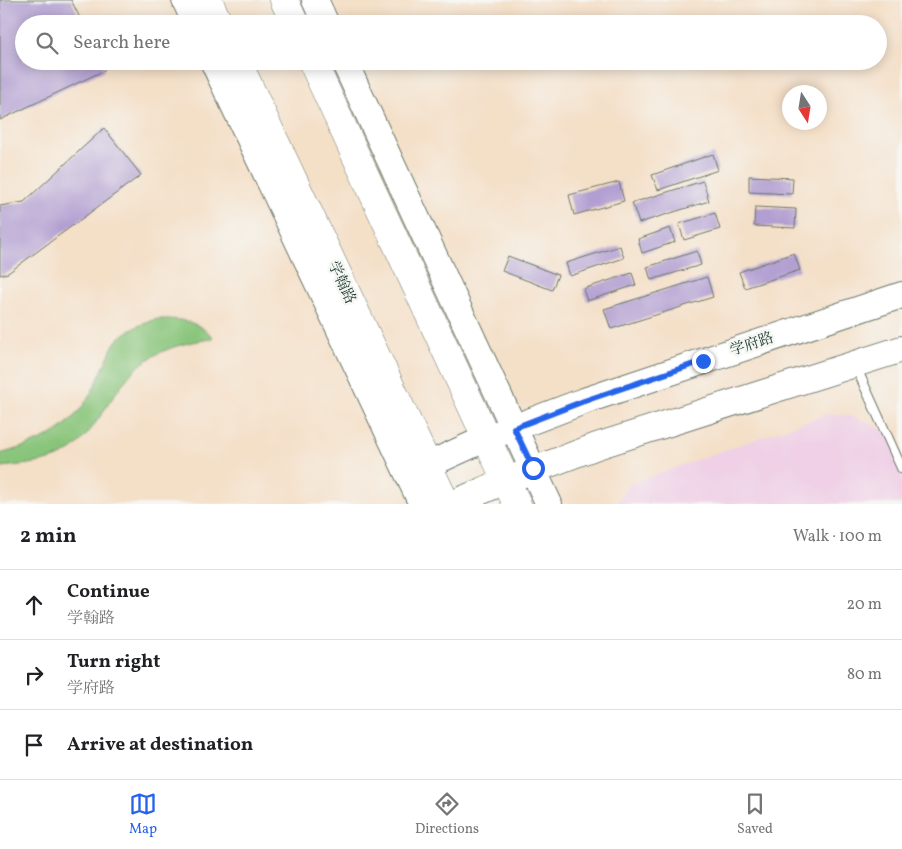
<!DOCTYPE html>
<html lang="en">
<head>
<meta charset="utf-8">
<style>
	:root { --surface:#fff; --page:#f6f6f6; --text:#202124; --muted:#757577; --line:#e0e0e0; --accent:#2563eb }
	body { margin:0; font-family:Vollkorn,"Noto Serif SC",serif; background:var(--page); color:var(--text) }
	.compass { position:absolute; left:782px; top:85px; width:45px; height:45px; border-radius:50%; background:var(--surface); box-shadow:0 2px 12px #0003; rotate:168deg }
	.stop { position:absolute; width:15px; height:15px; margin:-11px; border:4px solid #2563eb; border-radius:50%; background:#fff }
	.stop.end { background:#2563eb; border-color:#fff; box-shadow:0 1px 5px #0008 }
	.list { margin:0; padding:0; list-style:none }
	h2 { display:flex; justify-content:space-between; align-items:center; height:65px; margin:0; padding:0 20px; font-size:21px }
	h2 small { font-size:16px; font-weight:400; color:var(--muted) }
	.list li { display:grid; grid-template-columns:32px 1fr auto; gap:15px; align-items:center; box-sizing:border-box; height:70px; padding:0 20px; border-top:1px solid var(--line) }
	.list b { display:block; font-size:19px; white-space:nowrap }
	.list p { margin:0; font-size:16px; white-space:nowrap; color:var(--muted) }
	.list em { font-size:16px; font-style:normal; color:var(--muted) }
	.icon { flex:none; width:28px; height:28px; fill:none; stroke:currentColor; stroke-width:2; stroke-linecap:round; stroke-linejoin:round }
	.map { position:relative; flex:none; width:902px; height:504px; overflow:hidden }
	.search { position:absolute; background:var(--surface); box-shadow:0 2px 12px #0003; left:15px; right:15px; top:15px; height:55px; display:flex; align-items:center; gap:12px; box-sizing:border-box; padding:0 18px; border-radius:28px; color:var(--muted); font-size:19px }
	.sheet { height:275px; background:var(--surface) }
	nav { display:flex; justify-content:space-around; align-items:center; box-sizing:border-box; height:70px; border-top:1px solid var(--line); background:var(--surface); font-size:14px; color:var(--muted) }
	nav a { display:grid; justify-items:center; gap:2px }
	nav .on { color:var(--accent) }
	.map>svg:first-child { display:block }
	.built { fill:#efd0e6 }
	.green { fill:#88c479; stroke:#548056 }
	.building { fill:#b29fd1 }
	.lines { fill:none; stroke-linecap:round; stroke-linejoin:round }
	.lane-casing { stroke:#6a7667; stroke-width:11 }
	.secondary-casing { stroke:#6a7667; stroke-width:28 }
	.primary-casing { stroke:#6a7667; stroke-width:29 }
	.lane { stroke:#fff; stroke-width:9 }
	.secondary { stroke:#fff; stroke-width:26 }
	.primary { stroke:#fff; stroke-width:28 }
	.route { stroke:#2563eb; stroke-width:6 }
	.labels { text-anchor:middle; dominant-baseline:central; stroke-width:5; stroke-linejoin:round; paint-order:stroke }
	.street-label { font-size:15px; fill:#1f3d34; stroke:#f6f6f2 }
</style>
</head>
<body>
<div class="map">
<svg width="902" height="504" viewBox="0 0 902 504">
	<rect width="100%" height="100%" fill="#f6f6f2"/>
	<filter id="ink" filterUnits="userSpaceOnUse"><feTurbulence type="fractalNoise" baseFrequency=".02" numOctaves="2"/><feDisplacementMap in="SourceGraphic" scale="10" xChannelSelector="R" yChannelSelector="G"/><feConvolveMatrix kernelMatrix="1 2 1 2 8 2 1 2 1" color-interpolation-filters="sRGB"/></filter>
	<filter id="wash" filterUnits="userSpaceOnUse"><feTurbulence type="fractalNoise" baseFrequency=".0096" numOctaves="4" result="noise"/><feDisplacementMap in="SourceGraphic" scale="20" xChannelSelector="R" yChannelSelector="G"/><feGaussianBlur stdDeviation="1.12" result="paint"/><feColorMatrix in="noise" values="0 0 0 0 0 0 0 0 0 0 0 0 0 0 0 0 0 1.4 0 .05"/><feComposite in="paint" operator="in"/></filter>
	<g filter="url(#wash)">
		<rect width="100%" height="100%" fill="#f4dfc7"/>
		<path class="built" d="M827 414 850 416 873 424 895 437 902 454V504H616L629 484Z"/>
		<path class="green" d="M158 319C181 319 196 320 213 337L211 339C181 343 151 351 130 375 119 387 110 402 101 415 92 428 83 441 71 450 51 464 25 464 2 467L0 466V454C33 444 56 438 79 411 92 395 100 375 108 357 111 351 113 344 117 340 129 329 143 323 158 319Z"/>
		<g id="blocks">
			<path class="building" d="M0 0H71L83 24H24V61H101L105 70 0 120Z
				M104 128 141 175 8 273 0 275V206L24 202Z
				M713 154 718 170 658 190 652 175Z
				M749 176 793 178 792 194 749 192Z
				M703 181 709 201 639 223 632 203Z
				M619 182 624 201 574 215 569 195Z
				M755 207 796 209 795 228 754 226Z
				M715 213 720 229 684 240 679 224Z
				M670 228 675 242 642 253 638 239Z
				M620 246 624 258 570 276 566 263Z
				M697 251 701 265 651 280 647 267Z
				M794 253 800 270 745 288 739 272Z
				M508 256 558 275 552 290 502 271Z
				M632 273 636 285 587 301 583 289Z
				M707 277 713 297 611 329 604 309Z"/>
		</g>
	</g>
	<g filter="url(#ink)">
		<use href="#blocks" fill-opacity="0" stroke="#6a7667" stroke-width="1"/>
		<g class="lines">
			<g class="lane-casing">
				<path id="lane" d="M856 367 902 469"/>
			</g>
			<g class="secondary-casing">
				<path id="secondary" d="M185 0 196 24
					M315 0 326 24
					M213 61 422 504
					M344 61 549 504
					M408 474 487 438 584 401 902 295
					M452 504 507 480 597 446 902 349"/>
			</g>
			<g class="primary-casing">
				<path id="primary" d="M208 0 219 24
					M284 0 295 24
					M237 61 446 504
					M312 61 517 504"/>
			</g>
			<use href="#lane" class="lane"/>
			<use href="#secondary" class="secondary"/>
			<use href="#primary" class="primary"/>
		</g>
	</g>
	<g class="lines" filter="url(#ink)">
		<path class="route" d="M533 468 514 428 584 401 703 361"/>
	</g>
	<g class="labels">
		<g class="street-label">
			<text transform="translate(341 283) rotate(65)">学翰路</text>
			<text transform="translate(752 345) rotate(-18)">学府路</text>
		</g>
	</g>
</svg>
<svg class="compass" viewBox="-18 -18 36 36"><path d="M0-13l5 13h-10z" fill="#e53935"/><path d="M0 13l5-13h-10z" fill="#757577"/></svg>
<div class="stop" style="left:533px;top:468px"></div>
<div class="stop end" style="left:703px;top:361px"></div>
<div class="search"><svg class="icon" aria-label="search" viewBox="0 0 24 24"><circle cx="10" cy="10" r="6"/><path d="M15 15l6 6"/></svg>Search here</div>
</div>
<section class="sheet">
<h2>2 min<small>Walk · 100 m</small></h2>
<ul class="list">
<li><svg class="icon" aria-label="ahead" viewBox="0 0 24 24"><path d="M12 20V5M6 11l6-6 6 6"/></svg><div><b>Continue</b><p>学翰路</p></div><em>20 m</em></li>
<li><svg class="icon" aria-label="right" viewBox="0 0 24 24"><path d="M7 20v-9h11M14 6l5 5-5 5"/></svg><div><b>Turn right</b><p>学府路</p></div><em>80 m</em></li>
<li><svg class="icon" aria-label="arrive" viewBox="0 0 24 24"><path d="M6 21V4h12l-3 4 3 4H6"/></svg><div><b>Arrive at destination</b></div></li>
</ul>
</section>
<nav>
<a class="on"><svg class="icon" aria-label="map" viewBox="0 0 24 24"><path d="M3 6l6-2 6 2 6-2v14l-6 2-6-2-6 2zM9 4v14M15 6v14"/></svg>Map</a>
<a><svg class="icon" aria-label="directions" viewBox="0 0 24 24"><path d="M12 3l9 9-9 9-9-9zM9 14v-3h6M13 9l2 2-2 2"/></svg>Directions</a>
<a><svg class="icon" aria-label="saved" viewBox="0 0 24 24"><path d="M7 4h10v16l-5-4-5 4z"/></svg>Saved</a>
</nav>
</body>
</html>
